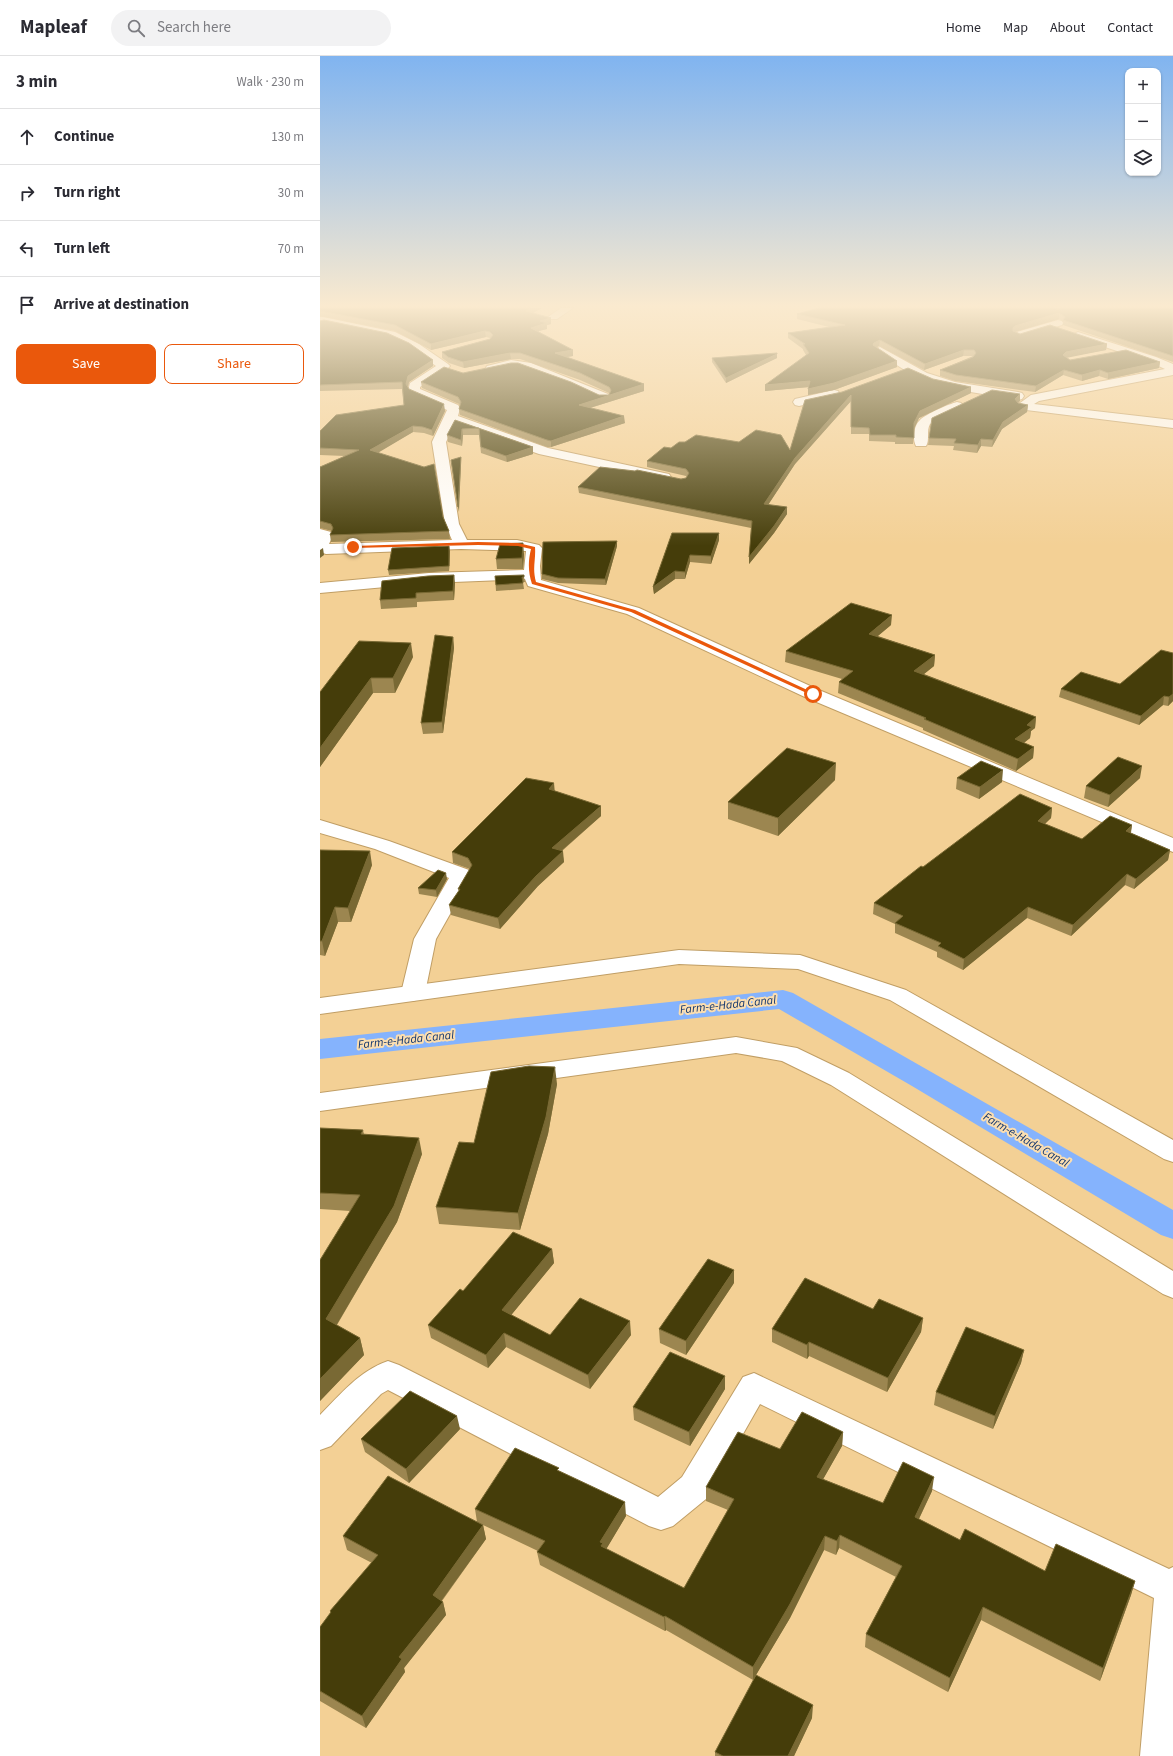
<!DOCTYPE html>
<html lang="en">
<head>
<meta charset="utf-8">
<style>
	:root { --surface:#fff; --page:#f2f2f3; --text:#2b2b33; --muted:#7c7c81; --line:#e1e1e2; --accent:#ea580c }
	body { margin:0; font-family:"Source Sans 3",sans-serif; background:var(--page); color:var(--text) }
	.controls { position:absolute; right:12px; top:12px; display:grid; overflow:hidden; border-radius:8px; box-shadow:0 1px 3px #0004 }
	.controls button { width:36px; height:36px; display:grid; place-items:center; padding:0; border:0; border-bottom:1px solid var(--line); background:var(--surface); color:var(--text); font:20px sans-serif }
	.stop { position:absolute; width:12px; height:12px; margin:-9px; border:3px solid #ea580c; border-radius:50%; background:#fff }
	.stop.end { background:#ea580c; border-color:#fff; box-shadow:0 1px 4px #0008 }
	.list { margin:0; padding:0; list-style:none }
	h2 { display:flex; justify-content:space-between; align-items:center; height:52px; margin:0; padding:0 16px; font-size:17px }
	h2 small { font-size:13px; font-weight:400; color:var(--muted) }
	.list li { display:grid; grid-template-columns:26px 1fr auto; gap:12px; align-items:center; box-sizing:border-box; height:56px; padding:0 16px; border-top:1px solid var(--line) }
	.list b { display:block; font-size:15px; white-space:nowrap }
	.list em { font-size:13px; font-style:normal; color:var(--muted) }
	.actions { display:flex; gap:8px; padding:12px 16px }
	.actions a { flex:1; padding:9px 0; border:1px solid var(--accent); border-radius:8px; text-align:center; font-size:14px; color:var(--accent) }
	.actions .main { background:var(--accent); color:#fff }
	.icon { flex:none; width:22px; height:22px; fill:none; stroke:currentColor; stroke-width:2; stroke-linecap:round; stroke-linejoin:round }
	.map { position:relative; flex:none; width:853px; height:1700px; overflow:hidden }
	header { display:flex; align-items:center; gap:24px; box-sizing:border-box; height:56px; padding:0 20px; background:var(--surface); border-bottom:1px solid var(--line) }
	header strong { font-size:19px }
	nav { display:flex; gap:22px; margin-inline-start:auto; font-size:14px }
	.search { width:280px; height:36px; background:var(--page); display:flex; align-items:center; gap:10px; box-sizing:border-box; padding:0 14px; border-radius:22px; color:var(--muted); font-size:15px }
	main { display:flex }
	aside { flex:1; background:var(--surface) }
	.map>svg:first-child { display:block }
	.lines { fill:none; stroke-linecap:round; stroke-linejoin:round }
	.canal { fill:#85b3fd; fill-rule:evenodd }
	.street-casing { stroke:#c09e65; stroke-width:2 }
	.secondary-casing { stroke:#c09e65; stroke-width:2 }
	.street { fill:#fff; fill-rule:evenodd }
	.secondary { fill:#fff; fill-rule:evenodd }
	.wall { fill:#9c8650 }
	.shaded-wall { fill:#796934 }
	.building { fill:#453d0a; stroke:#796934 }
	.route { fill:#ea580c }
	.labels { text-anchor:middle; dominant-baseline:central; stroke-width:4; stroke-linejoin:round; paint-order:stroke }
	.water-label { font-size:12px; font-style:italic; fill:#11356e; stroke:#fbdeb0 }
</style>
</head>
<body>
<header>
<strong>Mapleaf</strong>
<div class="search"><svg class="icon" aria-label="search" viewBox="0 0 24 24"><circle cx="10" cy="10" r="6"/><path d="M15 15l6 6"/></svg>Search here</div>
<nav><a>Home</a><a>Map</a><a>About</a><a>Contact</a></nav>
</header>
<main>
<aside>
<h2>3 min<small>Walk · 230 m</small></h2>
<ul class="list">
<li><svg class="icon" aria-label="ahead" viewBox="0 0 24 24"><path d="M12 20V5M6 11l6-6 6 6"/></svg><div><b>Continue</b></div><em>130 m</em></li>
<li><svg class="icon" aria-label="right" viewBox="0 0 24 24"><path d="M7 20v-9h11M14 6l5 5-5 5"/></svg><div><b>Turn right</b></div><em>30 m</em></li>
<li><svg class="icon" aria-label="left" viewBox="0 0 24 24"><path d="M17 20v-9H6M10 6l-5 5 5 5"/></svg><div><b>Turn left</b></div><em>70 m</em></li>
<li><svg class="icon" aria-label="arrive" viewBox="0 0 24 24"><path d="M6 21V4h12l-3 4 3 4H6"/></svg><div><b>Arrive at destination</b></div></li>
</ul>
<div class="actions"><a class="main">Save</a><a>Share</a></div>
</aside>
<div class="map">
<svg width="853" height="1700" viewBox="0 0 853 1700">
	<rect width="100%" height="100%" fill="#f3d095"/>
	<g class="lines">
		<path class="canal" d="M463 934 473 937 853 1154V1183L841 1179 592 1030 459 953 0 1003V983Z"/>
		<g class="street-casing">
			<path id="street" d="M241 252H253L237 263H229L228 261Z
				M0 261H3L75 276 99 288 128 308 130 310 128 312 100 331V333L138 349 140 352 138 360 228 392 344 417 349 418 351 421 349 424 344 425 219 398 135 368 126 386 139 468 147 484H197L219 489 222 492 220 510 221 524 319 552 499 634 853 782V796L487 642 307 558 208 530 205 523 109 527 0 537V527L109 517 204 514 206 495 141 493 6 498 0 496V473L11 476 13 479 9 488 132 484 125 468 112 386 127 354 90 338 88 335 90 327 116 310 91 292 68 281 5 268 0 270Z
				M738 264 742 265 743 267 742 269 701 281 695 278 697 276Z
				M758 276 836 301 853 308V319L719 345 714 348 853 364V372L698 353 696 350 711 339 845 313 828 305 754 281 752 279Z
				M560 291 607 317 635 326 698 336 702 337 704 340 702 343 698 344 633 333 599 323 556 296 554 294Z
				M191 304 211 307 288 338 290 341 288 344H280L205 312H191L171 317 167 316 165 313 167 310Z
				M514 334 518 335 520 338 518 341 479 350 475 349 473 346 475 343Z
				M637 346 641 347 643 350 641 353 610 368C606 375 610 384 606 390H596C592 383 594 369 600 364 606 358 629 348 637 346Z
				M0 764 69 785 149 814 152 819 116 883 105 937 101 942 93 945 85 942 81 937 94 883 129 822 55 793 0 777Z
				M416 981 477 992 529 1017 853 1215V1242L843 1238 511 1029 462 1005 416 997 0 1055V1037Z
				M68 1305 79 1309 338 1441 362 1421 423 1321 434 1317 849 1513 853 1511V1700H820L834 1542 440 1348 386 1443 353 1470 341 1474 329 1470 68 1334 61 1338 11 1390 0 1394V1359C21 1338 39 1315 68 1305Z"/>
		</g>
		<g class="secondary-casing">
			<path id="secondary" d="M359 894 480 899 586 934 853 1084V1106L844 1103 570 944 478 913 359 908 0 958V942Z"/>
		</g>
		<use href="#street" class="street"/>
		<use href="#secondary" class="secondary"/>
	</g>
	<path class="wall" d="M0 252H222L213 257 231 268 227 269V273L218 275 253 300 246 301 324 328V335L270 352 305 367 231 391H227L140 359 139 353 140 350 139 348 102 332 101 326 143 317 279 339H289V337L260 324 200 303H191L144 312 129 307 122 302V296L170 283V282L166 281 111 294 75 275 0 260Z
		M853 252V306L743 269V266L739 263 695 275 700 278 787 288 786 294 746 301 750 304 840 306 839 312 788 323 779 320 762 325 743 319 715 336 635 325 620 320V314L653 300H643L604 314 559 290 556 291 577 311 514 334 488 339V331L445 335 486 299 483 294V293L468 282V277L509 271 477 263V258L738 253Z
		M0 265 113 310 89 326 88 331 89 333 125 355 113 380 104 377 93 376 58 396 123 461 129 475 130 483 11 486 10 479 12 475 0 472V411L25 400 0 399V375L84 349 82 333 0 335Z
		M457 298V302L406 327 392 306V302Z
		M613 323 651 331V337L599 362 594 372 593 388H575V386L549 385V378H531V345L475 408 448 449 467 458 454 477 429 508 431 472 259 437 258 431 361 423 366 422 367 420H366L327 411V405L351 392 365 386 470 394 485 344Z
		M700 345 698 347 708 349 707 356 682 373 672 391 661 390 657 397 633 394 634 390 608 389 609 382Z
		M135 364 213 391V398L187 406 161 397 159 379H143L142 390 128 386 127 379Z
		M352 477H399V484L391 508 370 506 365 523H355L334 538 333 531Z
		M297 485V490L286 529 238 527 222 523V518Z
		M130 495 129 515 69 519 68 514Z
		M204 498 203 513H177L176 503Z
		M175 520 204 521 205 526H203L204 533 176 535Z
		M135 527 134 544 97 546V551L61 553 60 544Z
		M571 569 558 580 615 599 614 610 604 618 716 661 715 672 711 675 710 682 704 687 714 691 713 702 696 715 603 674V672L518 637 519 626 522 623 465 606 466 595Z
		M133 581 134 592 123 677 103 678 101 667Z
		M853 597V645L848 650 843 649 819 669 739 641 741 633 800 628Z
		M93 601 75 637H53L0 711V636Z
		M637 722 682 726 659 743 636 733Z
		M820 722 788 751 764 742 766 730Z
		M515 724 458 780 408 763V746Z
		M235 735 281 760 242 795 244 806 218 830 180 873 131 859 129 849 139 835 138 833 150 813 133 807 132 796Z
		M732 752 731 762 725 768 762 783 812 769 811 777 850 794 848 804 814 833 805 829 751 880 707 862 643 914 617 901V896L575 877V868L553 858 554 847 603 811Z
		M0 794 52 809 31 866H18L5 900 0 899Z
		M127 823 117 841 99 838 98 832Z
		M237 1028 228 1078 200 1174 119 1168 116 1151 154 1087Z
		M0 1072 43 1074 44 1078 102 1098 77 1166 17 1269 40 1282 44 1299 0 1345 30 1155 0 1153Z
		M232 1193 234 1207 191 1259 230 1279H311L270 1333 186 1291 168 1312 111 1282 108 1269 143 1235Z
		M414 1227 366 1299 340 1287 339 1273Z
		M603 1262 601 1276 567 1336 489 1300 487 1303 452 1286V1273Z
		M704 1294 701 1307 673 1373 614 1349 616 1336Z
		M405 1333 370 1390 314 1364 313 1351Z
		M140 1373 89 1427 45 1396 41 1383Z
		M523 1376 522 1390 503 1423 563 1447 612 1435 599 1463 640 1484 725 1515 815 1525 811 1539 780 1625 661 1564 628 1636 545 1591 546 1578 576 1521 519 1492 516 1499 504 1494 470 1562 433 1624 346 1574 345 1575 220 1509 217 1496 218 1495 163 1469 166 1483 122 1545 123 1546 126 1559 84 1612 85 1616 46 1672 0 1645V1571L11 1557 10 1555 52 1507 27 1494 23 1480 157 1466 155 1453 239 1415 306 1460 286 1493 364 1532 408 1454 386 1445V1431L460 1393Z
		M492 1662 474 1700H395V1696Z"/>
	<path class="shaded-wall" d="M211 252H222L206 260V255Z
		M739 257V263L695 276 692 278 693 272 695 270Z
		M231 262V268L227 269V273L211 277V272L220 265Z
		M165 275 166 281 111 294V288Z
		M560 284 559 290 553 293 554 287Z
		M787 288 786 294 746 302 743 299 746 296Z
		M253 294V300L236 303 235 297Z
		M644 294 643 300 604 314 605 308Z
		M190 297 191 303 144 312 143 306Z
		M457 298V302L406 327V322Z
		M113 304V310L89 326 87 335 86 328 88 320Z
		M577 305V311L514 334 488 339V333Z
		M840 306 839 312 788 323V317Z
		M744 314 743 319 715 336 716 330Z
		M780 314 779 320 762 325V319Z
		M490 325V331L445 335V329Z
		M324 328V335L260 355 259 349Z
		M651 331V337L599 362 594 373V367L600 355Z
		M700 338V345L694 350 695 343Z
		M531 339V345L475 408 444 455V448L475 402Z
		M124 348 125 355 113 380 112 374Z
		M708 349 707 356 682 373 672 391 673 384 683 366Z
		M304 360 305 367 231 391V385Z
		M93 370V376L51 401 50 394Z
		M142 373 143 379 142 390 141 384Z
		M661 383V390L657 397 658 389Z
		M213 391V398L187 406 186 400Z
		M141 401V406L139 456 138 451Z
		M467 451V458L454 477 429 508V501Z
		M399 477V484L391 508V500Z
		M297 485V490L286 529 285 523Z
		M203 487 204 498 203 513 202 502Z
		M129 490 130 495 129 515Z
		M3 492 4 499 0 502V494Z
		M370 499V506L365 523V516Z
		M355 515V523L334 538 333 531Z
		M134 519 135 527 134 544 133 535Z
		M572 559 571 569 548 588 549 578Z
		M133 581 134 592 123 677 122 666Z
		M91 587 93 601 75 637 73 622Z
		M615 599 614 610 594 626V615Z
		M51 622 53 637 0 711V692Z
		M853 638V645L848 650 849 641Z
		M844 640 843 649 819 669 821 660Z
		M716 661 715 672 711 675 710 682 693 695 695 683 707 669Z
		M714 691 713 702 696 715 698 703Z
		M516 707 515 724 458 780V762Z
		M822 710 820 722 788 751 790 739Z
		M683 714 682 726 659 743 660 731Z
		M234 727 235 738 229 733Z
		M281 750V760L233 802 232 792Z
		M732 752 731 762 717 775 718 765Z
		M812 769 810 780 806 775Z
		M850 794 848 804 814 833 816 823Z
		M50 795 52 809 31 866 28 852Z
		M243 795 244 806 218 830 180 873 178 862 216 820Z
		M126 817 127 823 117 841 116 834Z
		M807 818 805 829 751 880 753 869Z
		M15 851 18 866 5 900 2 885Z
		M708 851 707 862 643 914 644 903Z
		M235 1011 237 1028 228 1078 200 1174 198 1157Z
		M99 1082 102 1098 77 1166 10 1280 6 1263Z
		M232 1193 234 1207 184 1268 182 1254Z
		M414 1214V1227L366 1299V1285Z
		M603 1262 601 1276 567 1336 568 1322Z
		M310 1265 311 1279 270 1333 268 1319Z
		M184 1277 186 1291 168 1312 166 1299Z
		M40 1282 44 1299 0 1345V1323Z
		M489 1286V1300L487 1303V1289Z
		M704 1294 701 1307 673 1373 675 1360Z
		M405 1320V1333L370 1390 369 1376Z
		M137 1360 140 1373 89 1427 86 1413Z
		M523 1376 522 1390 497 1434V1421Z
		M614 1421 612 1435 593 1475 595 1461Z
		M305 1446 306 1460 284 1497V1501L280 1486Z
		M163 1469 166 1483 116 1552 113 1539Z
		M520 1479 519 1492 516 1499 517 1485Z
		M505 1480 504 1494 470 1562 433 1624V1611Z
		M815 1525 811 1539 780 1625 783 1612Z
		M123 1546 126 1559 84 1612 85 1616 46 1672 42 1660 79 1601Z
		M663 1551 661 1564 628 1636 630 1622Z
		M345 1560 346 1574 345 1575 344 1561Z
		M493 1649 492 1662 474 1700H468Z"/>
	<path class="building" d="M0 252H211L206 255 231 262 220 265 227 267 211 272 253 294 235 297 324 328 259 349 304 360 231 385 227 384 139 353 141 346 138 341 101 326 124 311 143 317 191 307H198L251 326 279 339H289L291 334 289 331 260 317 200 297H190L143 306 128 301 122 296 170 283 173 279 170 276 165 275 111 288 75 269 0 255Z
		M499 252H732L738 253 741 252H853V300L743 264 745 261 739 257 695 270 693 272V275L700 278 730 269 787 288 746 296 743 299 750 304 806 294 840 306 788 317 780 314 762 319 744 314 716 330 636 319 620 314 653 301 656 297 654 294H644L605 308 560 284 554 287 553 289 577 305 514 327 488 333 490 325 445 329 489 297 483 288H485L468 277 525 269 477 258Z
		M4 264 67 277 89 287 113 304 88 320 86 328 89 333 124 348 112 374 103 371 93 370 50 394 104 411 114 408 123 461 129 475 10 479 13 472 11 468 0 465V411L39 394 0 392V375L16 359 84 349 82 326 0 329V265Z
		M457 297V298L406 322 392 302Z
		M588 312 613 323 651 331 600 355 594 367V382L576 381V379H550L549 372 531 371V339L475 402 444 448 467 451 454 470 429 501 432 465 258 431 280 411 315 415 317 414 361 423 366 422 369 417 366 413 327 405 344 391 351 392 359 386H365L376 379 419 386 436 374 461 379 470 394 485 344 522 336Z
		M672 334 700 338 695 343 698 347 708 349 683 366 673 384 661 383 658 389 634 387 636 383 609 382 612 362Z
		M135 364 213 391 186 400 161 391 159 372 142 373 141 384 127 379Z
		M141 401 138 451 131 404Z
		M352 477H399L391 500 370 499 365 516 355 515 333 531Z
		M297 485 285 523 238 522 222 518 223 486Z
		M203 487 202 502 176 503 180 488Z
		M129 490V510L68 514 72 492Z
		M134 519 133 535 96 537V542L60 544 62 525 108 520Z
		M204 519V521H202L203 527 176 529 175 520Z
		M531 547 572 559 549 578 615 599 594 615 716 661 707 669 712 671 695 683 714 691 698 703 604 663 606 662 519 626 533 615 466 595Z
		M115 579 133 581 122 666 101 667Z
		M39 585 91 587 73 622H51L0 692V636Z
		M841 594 853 597V638L849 641 844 640 821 660 741 633 761 616 800 628Z
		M467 692 516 707 458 762 408 746Z
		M798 701 822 710 790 739 766 730Z
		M661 705 683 714 660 731 637 722Z
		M206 722 234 727 229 733 281 750 232 792 243 795 216 820 178 862 129 849 140 833H138L152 809 148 802 132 796Z
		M700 738 732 752 718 765 762 783 790 760 812 769 806 775 850 794 816 823 807 818 753 869 708 851 644 903 618 890 621 887 575 867 583 860 554 847 601 810 603 811Z
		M0 794 50 795 28 852 15 851 2 885H0Z
		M118 814 126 817 116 834 98 832Z
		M209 1010 235 1011 226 1061 198 1157 116 1151 139 1086 154 1087 171 1016Z
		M0 1072 43 1074 41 1078 99 1082 74 1150 6 1263 40 1282 0 1323V1204L40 1139 0 1137Z
		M193 1176 232 1193 182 1254 230 1279 260 1242 310 1265 268 1319 184 1277 166 1299 108 1269 140 1233 143 1235Z
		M388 1203 414 1214 366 1285 339 1273Z
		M485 1222 553 1253 559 1243 603 1262 568 1322 489 1286 487 1289 452 1273Z
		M646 1271 704 1294 675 1360 616 1336Z
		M350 1296 405 1320 369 1376 313 1351Z
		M90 1335 137 1360 86 1413 41 1383Z
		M482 1356 523 1376 497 1421 563 1447 583 1406 614 1421 595 1461 640 1484 645 1473 725 1515 736 1488 815 1525 783 1612 663 1551 630 1622 546 1578 582 1510 520 1479 517 1485 505 1480 470 1548 433 1611 345 1560 344 1561 217 1496 225 1485 155 1453 195 1392 239 1412 237 1414 305 1446 280 1486 283 1487 281 1490 364 1532 414 1443 386 1431 418 1376 460 1393Z
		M68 1420 163 1469 113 1539 123 1546 79 1601 82 1603 42 1660 0 1635V1571L11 1556 10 1555 58 1499 23 1480Z
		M436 1619 493 1649 468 1700H403L395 1696Z"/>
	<linearGradient id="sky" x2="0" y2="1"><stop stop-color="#80b4f0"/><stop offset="0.51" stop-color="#faeacf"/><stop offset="1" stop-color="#faeacf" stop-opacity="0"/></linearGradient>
	<rect width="853" height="490" fill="url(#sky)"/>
	<path class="route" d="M158 486 198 487 215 491C216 504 212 512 216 526L315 554 496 638 491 639 311 556 212 528C208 516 208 505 211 493L198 490 158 489 33 492 31 491 33 490Z"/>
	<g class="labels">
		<g class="water-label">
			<text transform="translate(408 949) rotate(-6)">Farm-e-Hada Canal</text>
			<text transform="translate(86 984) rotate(-6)">Farm-e-Hada Canal</text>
			<text transform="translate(706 1084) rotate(30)">Farm-e-Hada Canal</text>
		</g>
	</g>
</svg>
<div class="controls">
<button>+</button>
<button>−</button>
<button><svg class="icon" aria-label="layers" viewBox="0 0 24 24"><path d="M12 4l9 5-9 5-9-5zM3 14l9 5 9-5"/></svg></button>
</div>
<div class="stop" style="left:493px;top:638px"></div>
<div class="stop end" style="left:33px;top:491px"></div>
</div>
</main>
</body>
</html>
